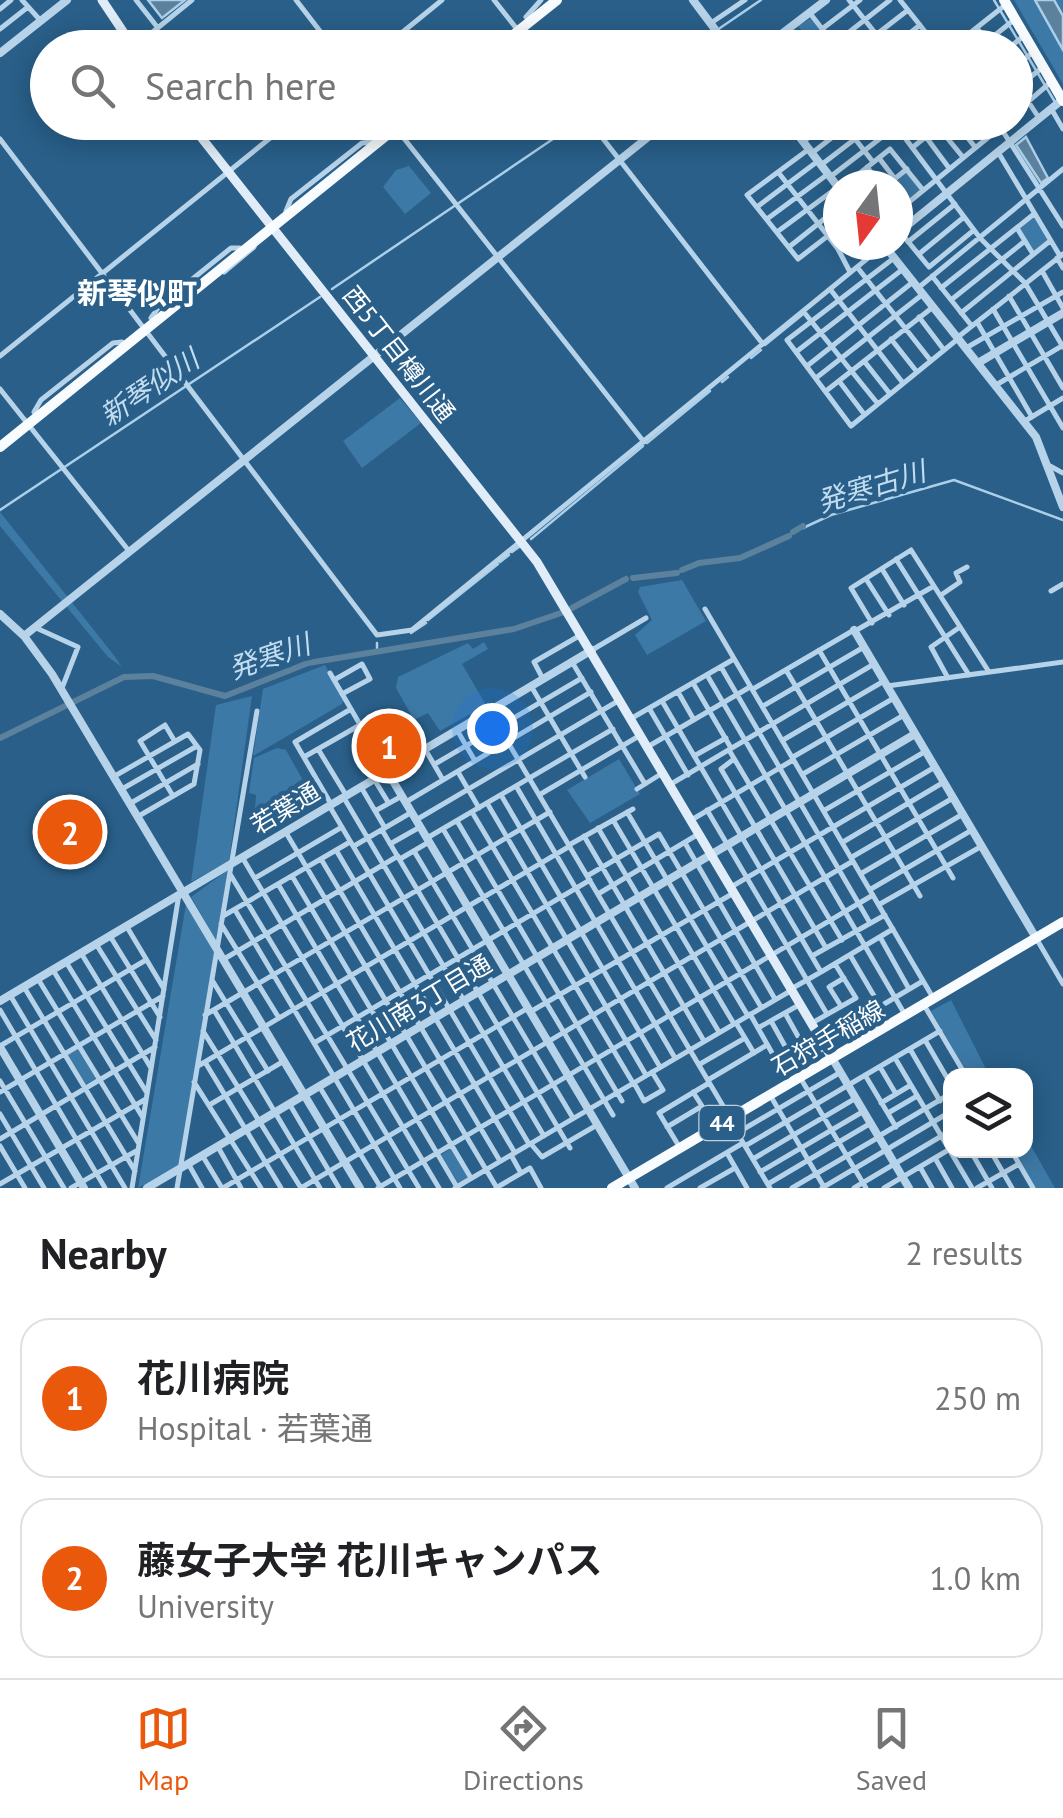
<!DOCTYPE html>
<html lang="en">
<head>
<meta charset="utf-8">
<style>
	:root { --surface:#fff; --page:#f6f6f6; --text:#202124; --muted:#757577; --line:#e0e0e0; --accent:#ea580c }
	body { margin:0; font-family:"PT Sans","Noto Sans JP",sans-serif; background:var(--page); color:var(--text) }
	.controls { position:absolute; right:30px; bottom:30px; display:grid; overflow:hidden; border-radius:20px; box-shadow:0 5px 25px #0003 }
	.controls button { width:90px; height:90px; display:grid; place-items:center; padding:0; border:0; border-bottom:2px solid var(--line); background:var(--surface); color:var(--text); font:50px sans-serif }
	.compass { position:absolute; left:823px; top:170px; width:90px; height:90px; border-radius:50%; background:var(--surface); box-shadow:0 5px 25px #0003; rotate:195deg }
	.you { position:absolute; left:492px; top:728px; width:35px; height:35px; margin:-25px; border:8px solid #fff; border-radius:50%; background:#1a73e8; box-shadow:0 0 0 15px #1a73e833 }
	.badge { display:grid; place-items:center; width:65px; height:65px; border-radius:50%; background:var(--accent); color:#fff; font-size:32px; font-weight:700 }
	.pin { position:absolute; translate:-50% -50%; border:5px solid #fff; box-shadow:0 2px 10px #0006 }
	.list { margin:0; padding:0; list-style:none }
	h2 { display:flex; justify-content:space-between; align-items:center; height:130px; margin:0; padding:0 40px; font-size:42px }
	h2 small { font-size:32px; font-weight:400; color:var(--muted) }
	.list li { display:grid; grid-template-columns:65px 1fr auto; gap:30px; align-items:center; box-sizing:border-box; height:160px; margin:0 20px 20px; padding:0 20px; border:2px solid var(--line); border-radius:30px }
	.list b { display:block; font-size:38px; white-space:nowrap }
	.list p { margin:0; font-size:32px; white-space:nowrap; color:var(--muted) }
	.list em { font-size:32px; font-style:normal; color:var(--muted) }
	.icon { flex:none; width:55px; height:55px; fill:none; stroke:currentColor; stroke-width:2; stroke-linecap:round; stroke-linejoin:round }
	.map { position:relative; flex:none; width:1063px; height:1188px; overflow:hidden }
	.search { position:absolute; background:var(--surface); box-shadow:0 5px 25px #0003; left:30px; right:30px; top:30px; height:110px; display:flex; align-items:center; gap:25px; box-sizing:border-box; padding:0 35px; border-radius:55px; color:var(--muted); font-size:38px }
	.sheet { height:490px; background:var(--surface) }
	nav { display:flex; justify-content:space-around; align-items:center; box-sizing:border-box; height:140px; border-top:2px solid var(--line); background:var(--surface); font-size:28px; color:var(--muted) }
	nav a { display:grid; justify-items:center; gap:5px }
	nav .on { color:var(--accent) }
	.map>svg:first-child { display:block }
	.green { fill:#3d79a6 }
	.water { fill:#5c819d; stroke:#abcfe9; stroke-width:2.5 }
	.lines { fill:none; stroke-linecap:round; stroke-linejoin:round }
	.stream { stroke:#abcfe9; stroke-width:2.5 }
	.river { stroke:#5c819d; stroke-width:6 }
	.minor { stroke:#b6d3e9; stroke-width:5 }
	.tertiary { stroke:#b6d3e9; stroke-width:8 }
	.secondary { stroke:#e0edf8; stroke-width:9 }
	.primary { stroke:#f9fcfe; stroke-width:10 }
	.labels { text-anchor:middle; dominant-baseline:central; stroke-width:9; stroke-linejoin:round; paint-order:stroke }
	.shield { fill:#295f89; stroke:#bfcfdc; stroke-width:2.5 }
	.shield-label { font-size:22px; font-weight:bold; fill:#fff }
	.street-label { font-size:25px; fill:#fff; stroke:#295f89 }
	.water-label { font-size:28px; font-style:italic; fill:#c2ddf0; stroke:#295f89 }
	.quarter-label { font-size:30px; font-weight:bold; fill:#fff; stroke:#295f89 }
</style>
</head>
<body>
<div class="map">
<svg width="1063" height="1188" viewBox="0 0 1063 1188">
	<rect width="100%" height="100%" fill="#295f89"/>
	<path class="green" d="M1014 0H1063V84Z
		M811 18 834 47H815L798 26Z
		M409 166 431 193 405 214 383 187 396 170Z
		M906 172 920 190 900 206 898 185H890Z
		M1034 217 1048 239 1034 252 1019 229Z
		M400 398 421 423 362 468 343 441Z
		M0 512 113 654 122 667 108 657 0 526Z
		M682 580 706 621 647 655 635 635 652 620 638 592 640 587Z
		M484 642 488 649 462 664 486 705 440 731 428 713 414 720 396 688 398 677 468 643 473 649Z
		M325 665 344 700 342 704 253 756 263 689Z
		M252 696 229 861 191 882 216 705Z
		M277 748 286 750 305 784 255 809 256 795 249 793 254 758Z
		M619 759 640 794 590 823 567 790Z
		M228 870 216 940 191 897Z
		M186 904 215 949 179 1166 138 1188Z
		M951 1000 989 1075H968L931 1011Z
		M78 1049 96 1079 84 1085 67 1055Z
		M1026 1137 1055 1188H1034L1012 1151 1026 1150Z
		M451 1148 468 1178 459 1184 441 1155Z"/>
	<path class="water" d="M148 0H185L162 18Z
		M1035 0H1054L1063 16V50Z
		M1026 137 1048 178 1041 183 1016 145Z"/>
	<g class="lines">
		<path class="stream" d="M994 0 1055 102
			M720 28 761 0
			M690 48 712 33
			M332 289 578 122
			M765 345 802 315
			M751 358 761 350
			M722 382 728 377
			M647 443 710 391
			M0 510 320 297
			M803 528 831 515 954 480 1063 520
			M531 539 643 446
			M512 552 519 547
			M500 562 509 555
			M428 620 498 564
			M411 633 426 623
			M377 643V649"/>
		<path class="river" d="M793 532 803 526
			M682 570 699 563 740 558 789 536
			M633 578 677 573
			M572 608 626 579
			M0 738 124 677 153 676 225 696 308 663 514 629 564 612"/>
		<path class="minor" d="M22 0 40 20
			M136 0 158 28
			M296 0 333 48
			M494 0 532 48
			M849 0 887 48
			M900 0 938 48
			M0 9 11 0
			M809 12 837 48
			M526 17 541 0
			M711 23 745 0
			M977 28 991 48
			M0 29 28 7
			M822 29 860 0
			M834 44 890 0
			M133 48 192 0
			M383 48 442 0
			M481 48 492 45
			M859 48 908 10
			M891 48 920 25
			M951 48 1004 6
			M979 48 1015 19
			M1009 48 1026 34
			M1016 66 1032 53
			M1016 83 1039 118
			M1018 87 1043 67
			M1052 110 1063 129
			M1016 112 1051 82
			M391 122 644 442
			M590 122 762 343
			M842 122 873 162
			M893 122 980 238 1025 283 1063 347
			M955 122 975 147
			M976 122 987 137
			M997 122 1063 226
			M939 128 962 156
			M792 129 800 122
			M901 132 914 122
			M926 137 949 168
			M0 139 377 635 412 630 884 245
			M803 142 828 122
			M913 147 945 122
			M809 149 747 195 798 259 838 228
			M998 152 1060 256
			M812 153 852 122
			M879 158 895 179
			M821 165 877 122
			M867 167 881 185
			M778 172 838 249 850 272
			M855 176 861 185
			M830 177 895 127
			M845 185 890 149 923 190
			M887 185 907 169
			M757 207 818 161
			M286 211 291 199 362 143 371 142
			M898 211 1001 127
			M767 219 828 174
			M1017 228 1033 254
			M777 232 838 187
			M901 233 929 267
			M908 242 955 204
			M789 247 838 208
			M919 254 964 217
			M894 258 787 340 851 426 959 338
			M1057 258 1063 268
			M857 267 931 361
			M929 267 974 230
			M1042 271 1063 308
			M224 272 254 247
			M932 276 971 325
			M918 288 1063 169
			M941 288 1034 214
			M830 289 903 383
			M1009 296 1063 388
			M951 300 1025 241
			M993 309 1063 428
			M803 311 878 404
			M961 313 1050 241
			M919 317 944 350
			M151 318 160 305 231 248H240
			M977 322 1032 417
			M958 337 1063 254
			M891 339 917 372
			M966 348 1063 292
			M796 352 903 269
			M0 356 290 122
			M864 361 890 394
			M807 366 913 282
			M816 378 923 294
			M839 381 864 414
			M996 385 1062 346
			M0 389 129 551
			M826 391 933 307
			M34 412 41 400 113 343 122 342
			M1025 421 1063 398
			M1050 466 1063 473
			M896 559 969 675
			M882 569 904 605
			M866 579 889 615
			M1051 591 1063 584
			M941 595 960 582 956 573 967 567
			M705 609 932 996
			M872 623 851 588 911 550 989 672
			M34 627 78 647 62 688
			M855 631 934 586
			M592 650 646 618
			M819 650 953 878
			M572 662 645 784
			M721 667 870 923
			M786 670 920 896
			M330 673 387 771
			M707 675 904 1013
			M948 678 931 647 960 627
			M543 679 534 662 579 636
			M334 680 362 664 370 679 342 694
			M693 683 731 748
			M531 686 585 777
			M887 686 1063 662
			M753 689 854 630
			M678 692 694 720
			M662 701 821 972 791 989
			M763 706 864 647
			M649 708 688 775
			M490 712 729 1116
			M632 718 734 659
			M457 730 475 761
			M783 740 884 681
			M649 746 750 687
			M318 749 346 795
			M425 749 443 780
			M729 750 842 940
			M694 756 726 738
			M304 757 360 725
			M793 757 894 698
			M734 759 721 769 826 948
			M435 764 582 678
			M458 772 479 808
			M803 774 904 715
			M113 777 188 734 200 750 194 784 137 817
			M374 779 388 802
			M671 784 874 664
			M516 786 675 1058
			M361 787 385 828
			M122 789 197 746
			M637 789 661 774
			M501 795 660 1067
			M539 795 639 736
			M173 796 140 741 165 725 174 740
			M344 798 544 1136
			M406 802 591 692
			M131 803 198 764
			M487 803 646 1075
			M331 804 295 742 351 709
			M330 807 529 1144
			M707 810 827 1014
			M825 810 926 751
			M375 811 402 796
			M472 812 633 1083
			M627 812 748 1016
			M693 819 793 760
			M416 820 618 701
			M613 820 734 1024
			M457 821 622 1101
			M598 828 719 1032
			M443 829 613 1115
			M382 830 570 1148
			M285 831 497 1188
			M584 836 704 1041
			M427 838 613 729
			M843 842 944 782
			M685 843 775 999
			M390 844 420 827
			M569 845 633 809
			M354 846 412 812
			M336 850 515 1153
			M414 851 573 1118
			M242 857 439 1188
			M852 857 953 798
			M321 859 500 1161
			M400 859 429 842
			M862 873 963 814
			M230 874 419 1188
			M292 876 471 1178
			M587 876 659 834 761 1007
			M255 878 342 827
			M278 884 457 1187
			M731 887 935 767
			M871 889 972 830
			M598 894 697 835
			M880 904 982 846
			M235 910 400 1188
			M223 916 350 842
			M221 924 279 1018
			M127 927 164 989
			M110 936 160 1017
			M880 937 909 989
			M1036 938 1063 984
			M96 944 156 1040
			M81 953 151 1068
			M850 955 880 1006
			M812 956 885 915
			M224 959 398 856
			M66 962 147 1093
			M53 970 143 1118
			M821 972 893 929
			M38 979 139 1144
			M212 980 268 1071
			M24 987 135 1171
			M10 995 125 1188
			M924 1005 966 1076
			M841 1006 829 987 844 978
			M0 1010 105 1188
			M214 1010 320 1188
			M874 1010 923 981
			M530 1012 732 894
			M785 1013 809 1056
			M750 1014 780 1067 793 1059
			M205 1015 550 812
			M771 1021 795 1064 826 1047
			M736 1023 754 1053
			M812 1023 856 998 835 964
			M758 1028 799 1005
			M203 1031 301 1188 853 861
			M925 1040 950 1083
			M314 1043 590 880
			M0 1046 146 960
			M910 1049 940 1101
			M895 1058 972 1188
			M205 1062 281 1188
			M700 1064 745 1038
			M198 1066 570 846
			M880 1067 896 1094
			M865 1075 896 1127
			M801 1079 866 1188
			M708 1080 767 1045
			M0 1081 64 1188
			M194 1082 261 1188
			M634 1083 644 1101 663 1090 652 1072
			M319 1086 381 1188
			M0 1092 163 996
			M770 1095 824 1187
			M881 1103 911 1085
			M211 1104 284 1061
			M290 1105 339 1188
			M888 1113 917 1096
			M0 1114 44 1188
			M729 1119 770 1188
			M667 1127 702 1106 693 1092
			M737 1133 841 1072
			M879 1136 950 1094
			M0 1139 155 1047
			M531 1144 542 1157 597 1125
			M0 1146 25 1188
			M745 1146 940 1031
			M218 1147 241 1188
			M680 1148 659 1113 709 1083
			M970 1150 992 1188
			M990 1150 1012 1188
			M1011 1150 1033 1188
			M727 1153 747 1188
			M202 1155 222 1188
			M511 1155 521 1173
			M935 1158 952 1188
			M753 1159 856 1098
			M189 1165 202 1188
			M920 1167 932 1188
			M760 1172 864 1111
			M0 1184 146 1099
			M768 1184 871 1123
			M71 1188 138 1150
			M132 1188 179 894
			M177 1188 257 711
			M223 1188 528 1008
			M378 1188 873 895
			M455 1188 792 990
			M496 1188 530 1168 541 1188
			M667 1188 743 1143
			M700 1188 735 1168
			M792 1188 879 1137
			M822 1188 950 1112
			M854 1188 950 1131
			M884 1188 950 1149
			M977 1188 1019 1164"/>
		<path class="tertiary" d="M693 0 729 48
			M763 48 826 0
			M0 53 67 0
			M788 122 838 187
			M898 233 1063 99
			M884 245 1036 437 1063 507
			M978 363 1063 313
			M0 614 24 636 52 674 360 1188
			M854 630 1036 938
			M24 636 667 122
			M387 771 635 1188
			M0 1001 592 650
			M0 1047 84 1188
			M832 1058 909 1188
			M147 1188 915 734"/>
		<path class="secondary" d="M102 0 134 48
			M189 122 537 562 832 1058"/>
		<path class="primary" d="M1004 0 1063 101
			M497 48 557 0
			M0 447 403 122
			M612 1188 1063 922"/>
	</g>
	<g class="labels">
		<rect class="shield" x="699.5" y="1106" width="45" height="34" rx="8"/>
		<g class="shield-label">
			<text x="722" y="1123">44</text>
		</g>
		<g class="street-label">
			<text transform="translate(399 354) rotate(52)">西5丁目樽川通</text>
			<text transform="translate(285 808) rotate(-31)">若葉通</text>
			<text transform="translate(419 1003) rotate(-31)">花川南3丁目通</text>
			<text transform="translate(828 1038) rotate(-30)">石狩手稲線</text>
		</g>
		<g class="water-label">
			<text transform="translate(149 387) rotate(-34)">新琴似川</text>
			<text transform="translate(871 486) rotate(-17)">発寒古川</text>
			<text transform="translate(269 656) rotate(-19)">発寒川</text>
		</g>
		<g class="quarter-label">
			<text x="137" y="292">新琴似町</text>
		</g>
	</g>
</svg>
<div class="controls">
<button><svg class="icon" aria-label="layers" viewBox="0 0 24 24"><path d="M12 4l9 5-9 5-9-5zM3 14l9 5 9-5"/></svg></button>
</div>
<svg class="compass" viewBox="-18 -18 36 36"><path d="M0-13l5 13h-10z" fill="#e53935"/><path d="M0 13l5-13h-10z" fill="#757577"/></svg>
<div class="you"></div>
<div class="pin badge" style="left:389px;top:746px">1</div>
<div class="pin badge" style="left:70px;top:832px">2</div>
<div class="search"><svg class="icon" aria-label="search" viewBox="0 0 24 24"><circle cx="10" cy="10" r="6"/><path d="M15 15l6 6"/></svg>Search here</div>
</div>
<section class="sheet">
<h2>Nearby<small>2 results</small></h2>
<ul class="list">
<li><span class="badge">1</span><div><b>花川病院</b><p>Hospital · 若葉通</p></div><em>250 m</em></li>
<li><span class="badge">2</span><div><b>藤女子大学 花川キャンパス</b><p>University</p></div><em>1.0 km</em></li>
</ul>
</section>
<nav>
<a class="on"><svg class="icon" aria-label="map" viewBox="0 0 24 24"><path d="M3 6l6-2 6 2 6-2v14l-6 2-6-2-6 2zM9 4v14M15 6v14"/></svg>Map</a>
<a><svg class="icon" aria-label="directions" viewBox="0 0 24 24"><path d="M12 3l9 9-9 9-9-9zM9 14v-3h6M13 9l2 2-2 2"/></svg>Directions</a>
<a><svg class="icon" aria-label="saved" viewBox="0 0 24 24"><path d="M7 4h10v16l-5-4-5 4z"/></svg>Saved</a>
</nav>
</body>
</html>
